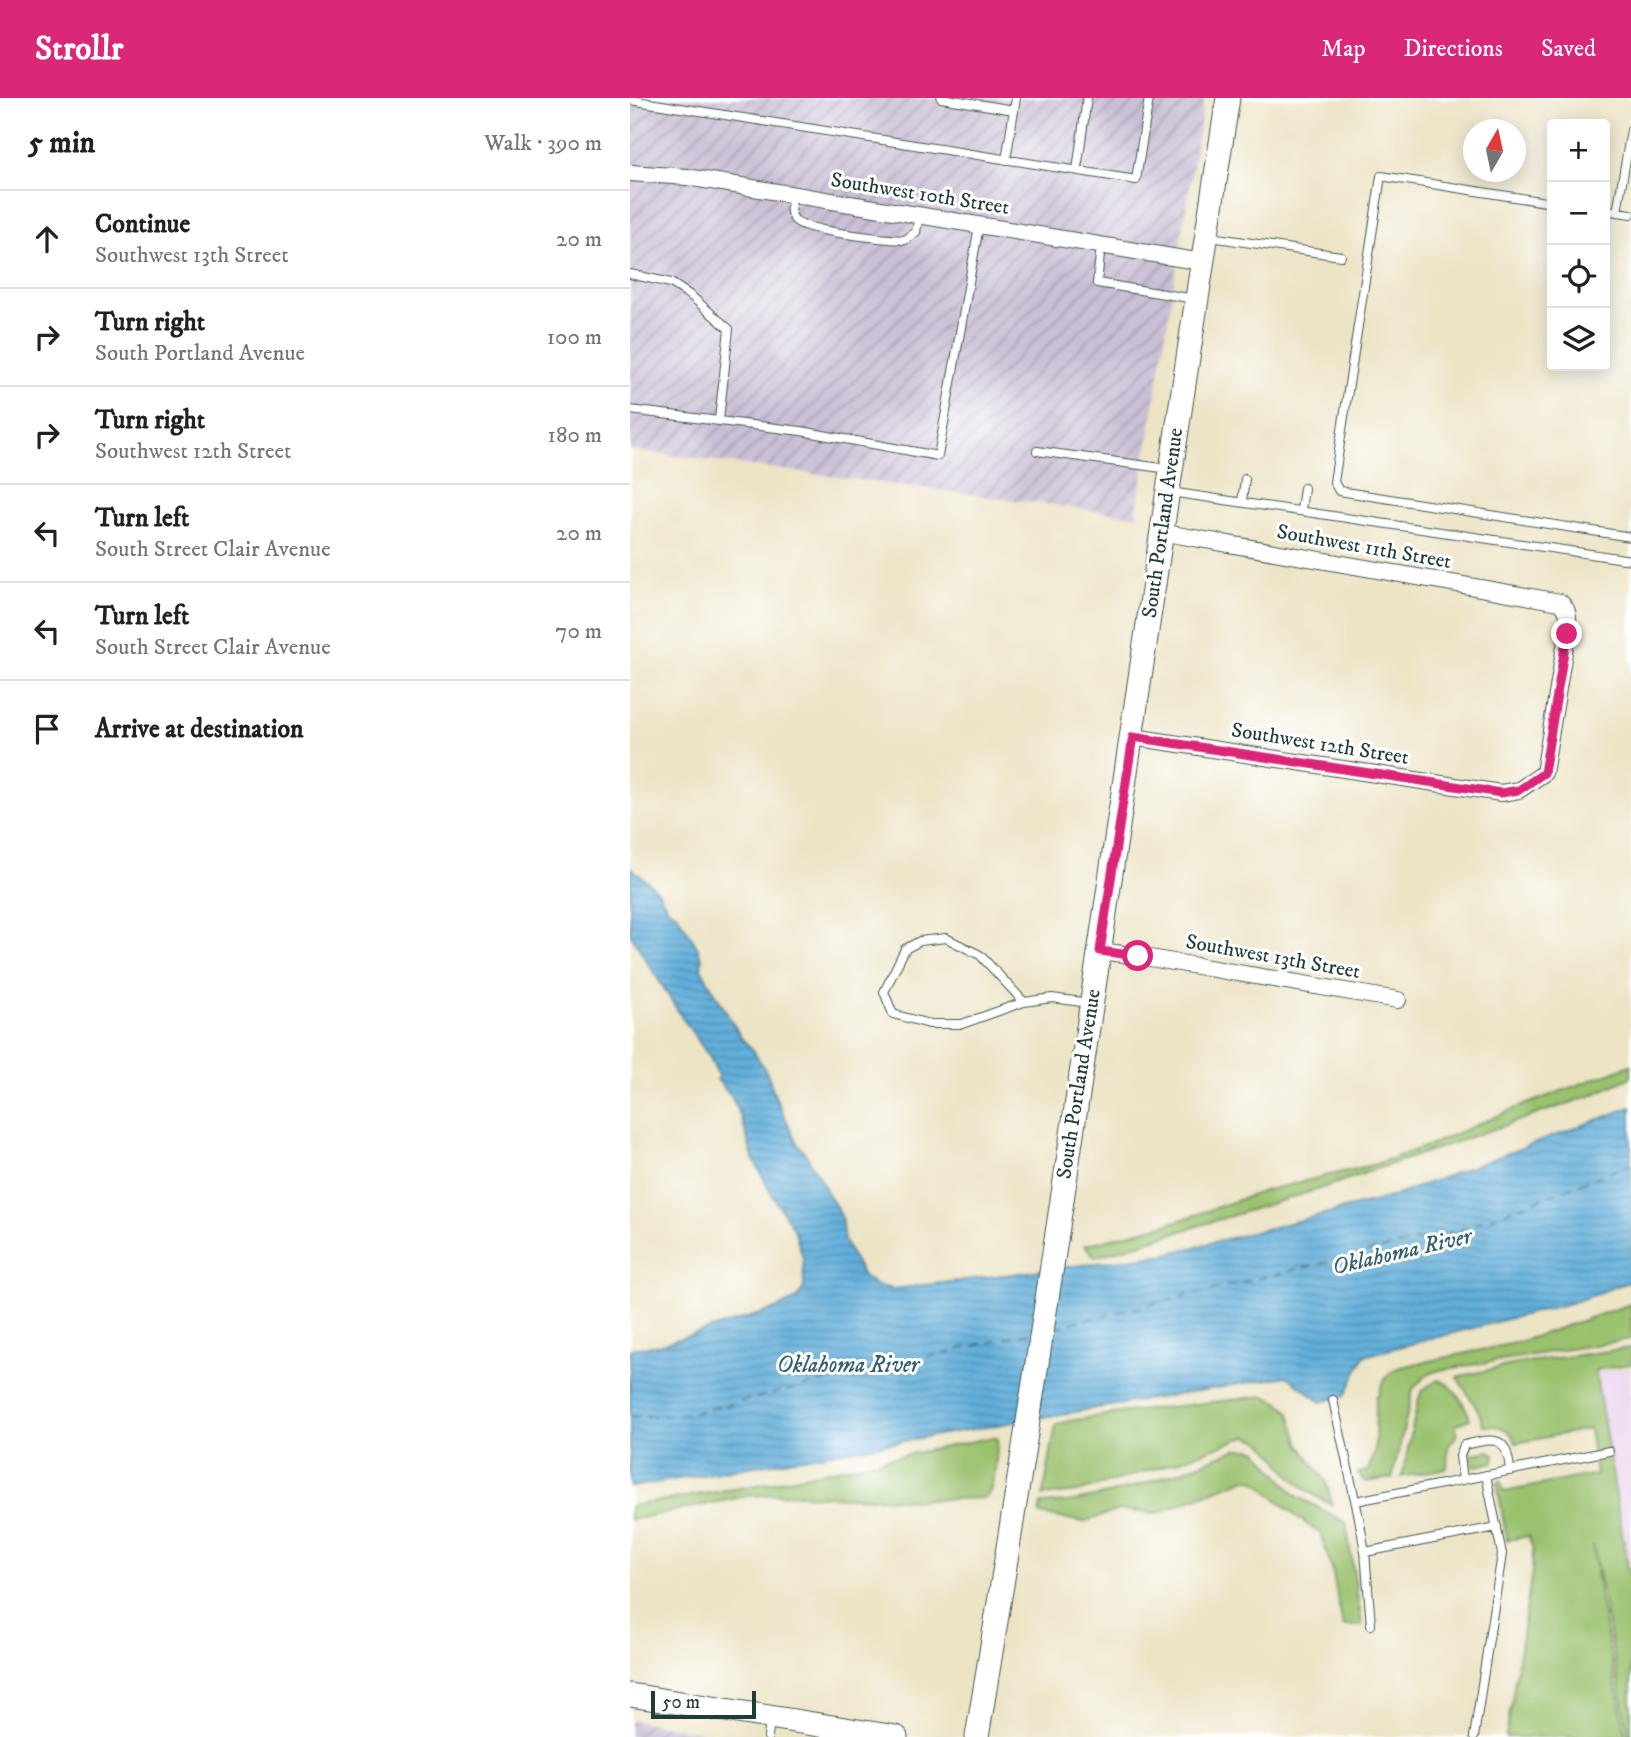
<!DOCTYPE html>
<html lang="en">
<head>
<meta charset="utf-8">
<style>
	:root { --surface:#fff; --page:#f2f2f2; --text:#202124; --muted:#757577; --line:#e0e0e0; --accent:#db2777 }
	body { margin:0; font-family:"IM FELL DW Pica",serif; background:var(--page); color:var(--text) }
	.controls { position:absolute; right:21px; top:21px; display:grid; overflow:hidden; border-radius:7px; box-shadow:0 4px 18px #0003 }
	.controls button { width:63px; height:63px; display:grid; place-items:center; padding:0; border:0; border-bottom:2px solid var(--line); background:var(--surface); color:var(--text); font:35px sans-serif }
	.compass { position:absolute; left:833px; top:21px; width:63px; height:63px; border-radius:50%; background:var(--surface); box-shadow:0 4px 18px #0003; rotate:9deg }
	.scale { position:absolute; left:21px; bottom:18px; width:105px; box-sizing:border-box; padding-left:7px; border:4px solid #1f3d34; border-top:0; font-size:19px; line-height:24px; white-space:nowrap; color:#1f3d34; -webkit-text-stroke:5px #fff; paint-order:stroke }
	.stop { position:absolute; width:21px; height:21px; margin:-16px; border:5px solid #db2777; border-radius:50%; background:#fff }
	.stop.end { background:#db2777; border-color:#fff; box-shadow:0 2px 7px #0008 }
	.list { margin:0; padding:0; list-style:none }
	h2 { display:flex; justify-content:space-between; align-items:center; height:91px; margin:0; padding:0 28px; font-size:30px }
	h2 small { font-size:23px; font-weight:400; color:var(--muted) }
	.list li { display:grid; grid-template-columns:46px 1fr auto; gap:21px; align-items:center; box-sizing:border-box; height:98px; padding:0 28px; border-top:2px solid var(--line) }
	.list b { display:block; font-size:26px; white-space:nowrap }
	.list p { margin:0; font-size:23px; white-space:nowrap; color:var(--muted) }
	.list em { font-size:23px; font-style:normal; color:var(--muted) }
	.icon { flex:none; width:38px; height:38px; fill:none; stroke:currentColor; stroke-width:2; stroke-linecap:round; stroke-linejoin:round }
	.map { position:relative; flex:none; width:1001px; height:1639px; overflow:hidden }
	header { display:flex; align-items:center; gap:42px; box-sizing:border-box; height:98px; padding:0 35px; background:var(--accent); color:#fff }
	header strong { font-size:33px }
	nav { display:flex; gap:38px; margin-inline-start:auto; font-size:24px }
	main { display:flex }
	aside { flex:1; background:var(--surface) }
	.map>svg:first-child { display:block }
	.built { fill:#ead1ec }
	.industrial { fill:url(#industrial-furrows) }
	.green { fill:#9ac16d; stroke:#5c7f50; stroke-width:2 }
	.water { fill:url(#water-rules); stroke:#407688; stroke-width:2 }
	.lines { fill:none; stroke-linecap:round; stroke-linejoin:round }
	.ferry { stroke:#335f66; stroke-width:2; stroke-dasharray:9 7; stroke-linecap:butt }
	.lane-casing { stroke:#3e564a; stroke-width:10 }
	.street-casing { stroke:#3e564a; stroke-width:18 }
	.secondary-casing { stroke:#3e564a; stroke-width:25 }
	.lane { stroke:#fff; stroke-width:8 }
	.street { stroke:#fff; stroke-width:16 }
	.secondary { stroke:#fff; stroke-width:23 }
	.route { stroke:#db2777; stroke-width:9 }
	.labels { text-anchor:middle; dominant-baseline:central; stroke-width:6; stroke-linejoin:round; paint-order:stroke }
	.street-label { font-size:21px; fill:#1f3d34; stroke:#fff }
	.water-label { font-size:23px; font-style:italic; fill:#335f66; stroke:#fff }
</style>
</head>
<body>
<header>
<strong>Strollr</strong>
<nav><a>Map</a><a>Directions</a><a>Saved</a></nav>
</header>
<main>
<aside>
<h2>5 min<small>Walk · 390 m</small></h2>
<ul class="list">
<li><svg class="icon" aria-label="ahead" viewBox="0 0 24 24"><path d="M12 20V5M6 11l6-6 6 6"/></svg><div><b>Continue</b><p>Southwest 13th Street</p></div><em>20 m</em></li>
<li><svg class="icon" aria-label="right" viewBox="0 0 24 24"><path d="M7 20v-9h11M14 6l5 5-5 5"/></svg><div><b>Turn right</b><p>South Portland Avenue</p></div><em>100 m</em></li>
<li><svg class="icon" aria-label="right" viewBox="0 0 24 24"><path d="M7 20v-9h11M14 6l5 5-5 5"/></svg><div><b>Turn right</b><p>Southwest 12th Street</p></div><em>180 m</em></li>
<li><svg class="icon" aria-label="left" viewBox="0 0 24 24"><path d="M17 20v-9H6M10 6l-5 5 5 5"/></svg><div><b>Turn left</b><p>South Street Clair Avenue</p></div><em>20 m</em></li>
<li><svg class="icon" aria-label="left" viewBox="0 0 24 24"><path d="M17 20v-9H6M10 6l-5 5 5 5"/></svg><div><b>Turn left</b><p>South Street Clair Avenue</p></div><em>70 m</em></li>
<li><svg class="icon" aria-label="arrive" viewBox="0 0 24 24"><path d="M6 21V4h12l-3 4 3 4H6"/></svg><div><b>Arrive at destination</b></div></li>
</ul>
</aside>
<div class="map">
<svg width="1001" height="1639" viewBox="0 0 1001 1639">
	<defs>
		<pattern id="industrial-furrows" width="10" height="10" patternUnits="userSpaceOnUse" patternTransform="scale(1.75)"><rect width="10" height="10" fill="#cabfd6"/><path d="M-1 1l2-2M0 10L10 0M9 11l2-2" fill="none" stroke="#a39cae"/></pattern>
		<pattern id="water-rules" width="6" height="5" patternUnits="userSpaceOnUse" patternTransform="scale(1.75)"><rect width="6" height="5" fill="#62afdb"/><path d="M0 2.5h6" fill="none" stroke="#5090b2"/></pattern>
	</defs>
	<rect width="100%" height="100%" fill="#fff"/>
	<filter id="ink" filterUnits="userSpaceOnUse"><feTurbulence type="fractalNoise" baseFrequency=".0143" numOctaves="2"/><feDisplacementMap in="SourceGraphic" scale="14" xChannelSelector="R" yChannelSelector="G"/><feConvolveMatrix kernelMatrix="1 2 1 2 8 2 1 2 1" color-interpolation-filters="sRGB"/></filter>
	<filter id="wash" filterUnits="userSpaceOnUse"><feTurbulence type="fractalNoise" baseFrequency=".00686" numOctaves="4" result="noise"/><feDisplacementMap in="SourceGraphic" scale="28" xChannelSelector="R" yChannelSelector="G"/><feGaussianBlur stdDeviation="1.57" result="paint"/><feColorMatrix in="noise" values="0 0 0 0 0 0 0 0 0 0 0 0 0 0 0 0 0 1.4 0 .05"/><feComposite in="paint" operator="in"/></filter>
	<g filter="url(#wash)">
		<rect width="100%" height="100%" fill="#ede4c6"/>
		<path class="built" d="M1001 1269V1477L966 1275Z"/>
		<path class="industrial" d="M0 0H574L506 418 0 352Z
			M0 1622 102 1639H0Z"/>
		<path class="green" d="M1001 967V979L960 998 683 1093 465 1159 455 1147 548 1123 637 1092 746 1066 797 1048 889 1009Z
			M1001 1206V1241L810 1272 796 1277 783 1291 762 1380 735 1384 728 1375 738 1373 745 1351 746 1298 749 1297C752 1282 758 1275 771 1269L889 1244Z
			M1001 1250V1266L965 1272 1001 1488V1639H999L963 1447 969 1496 996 1639H876L902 1474 903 1452 899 1438 877 1442 867 1386 871 1382 874 1394 966 1376 959 1331 886 1345C881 1330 868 1327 854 1328L848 1312 827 1279 891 1265Z
			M808 1282C822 1284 836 1308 840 1321L825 1327 828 1336 818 1348 817 1370 772 1379 788 1303 792 1292Z
			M634 1298 649 1304 660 1315 670 1347 696 1384 702 1407C688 1400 676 1393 665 1382 649 1367 641 1344 617 1338L543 1365 447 1394 413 1398 426 1327 438 1323 489 1315Z
			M363 1339 368 1341C365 1359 367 1385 356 1400L291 1402 151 1396 117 1398 0 1422V1408L139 1385Z
			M607 1351H621L628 1353 665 1397 716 1425 732 1528H713L702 1471 690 1435 668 1420 627 1384 617 1380 527 1415 489 1412 454 1424 409 1416 411 1406C471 1405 552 1374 607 1351Z
			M860 1353 865 1357 864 1364 847 1368 842 1367 840 1360 843 1356Z"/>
		<path class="water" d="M0 769 28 793 37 810 47 816 67 849 72 861 71 871 112 941 123 952 138 977 144 996 168 1047 174 1053 211 1118 214 1143 233 1178 247 1188 264 1191 537 1156 761 1099 1001 1009V1183L944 1204 734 1258 715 1298 691 1304 657 1278 0 1389V1251L25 1248 143 1212 167 1201 174 1189 173 1160 164 1131 142 1097 123 1060 111 1019 102 1000 87 981 88 976 80 960 53 921 0 836Z"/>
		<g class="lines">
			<path class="ferry" d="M425 1229 824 1134 1001 1066
				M0 1319 58 1316 402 1234"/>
		</g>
	</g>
	<g filter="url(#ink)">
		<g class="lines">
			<g class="lane-casing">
				<path id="lane" d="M311 0 384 12 386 0
					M0 2 506 82 519 0
					M376 62 384 12
					M447 72 457 0
					M162 96C161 105 158 117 166 123 180 134 255 141 275 142L286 134 289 118
					M922 105 751 78 704 384 709 393 1001 439
					M975 112 1001 116
					M987 114 1001 32
					M580 139 711 158
					M471 148 467 185 565 201
					M0 176 41 185 61 198 99 231 89 322
					M0 312 171 333 308 358 349 128
					M407 353 539 371
					M540 394 1001 462
					M612 403 615 381
					M671 412 674 390
					M394 904 350 857 316 840 290 843 275 851 254 894 263 916 299 926H332L394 904 422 900 459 905
					M703 1302 729 1420 735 1454 741 1527
					M833 1382 830 1358 834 1347C865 1340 877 1336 880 1373
					M726 1403 979 1353
					M735 1454 867 1429
					M138 1639 140 1622
					M844 1639 872 1456 856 1377"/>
			</g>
			<g class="street-casing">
				<path id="street" d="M0 75 57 79 572 164
					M503 639 871 695 889 692 914 675 937 536C938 523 941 513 930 504L530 434
					M470 853 508 858 768 902"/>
			</g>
			<g class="secondary-casing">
				<path id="secondary" d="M0 1597 266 1639
					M347 1639C438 1094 512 546 598 0"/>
			</g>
			<use href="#lane" class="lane"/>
			<use href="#street" class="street"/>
			<use href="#secondary" class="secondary"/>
		</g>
	</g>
	<g class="lines" filter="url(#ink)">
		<path class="route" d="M508 858 470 853 503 639 871 695 889 692 914 675 937 536"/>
	</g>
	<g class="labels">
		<g class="street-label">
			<text transform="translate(290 96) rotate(9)">Southwest 10th Street</text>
			<text transform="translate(533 425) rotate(-82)">South Portland Avenue</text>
			<text transform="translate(734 449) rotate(10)">Southwest 11th Street</text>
			<text transform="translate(690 646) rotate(9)">Southwest 12th Street</text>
			<text transform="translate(643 859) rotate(10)">Southwest 13th Street</text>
			<text transform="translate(449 986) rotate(-81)">South Portland Avenue</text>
		</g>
		<g class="water-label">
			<text transform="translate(772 1154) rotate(-13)">Oklahoma River</text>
			<text x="218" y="1267">Oklahoma River</text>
		</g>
	</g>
</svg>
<div class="controls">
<button>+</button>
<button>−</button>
<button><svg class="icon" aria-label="locate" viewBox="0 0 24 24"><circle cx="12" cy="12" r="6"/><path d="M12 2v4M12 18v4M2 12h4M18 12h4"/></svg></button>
<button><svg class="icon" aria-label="layers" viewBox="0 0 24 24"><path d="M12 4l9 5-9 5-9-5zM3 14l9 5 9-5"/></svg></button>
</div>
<svg class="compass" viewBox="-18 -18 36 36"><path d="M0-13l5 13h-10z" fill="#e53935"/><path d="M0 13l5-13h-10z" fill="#757577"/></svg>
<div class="scale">50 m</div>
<div class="stop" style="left:508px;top:858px"></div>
<div class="stop end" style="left:937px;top:536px"></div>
</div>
</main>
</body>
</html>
